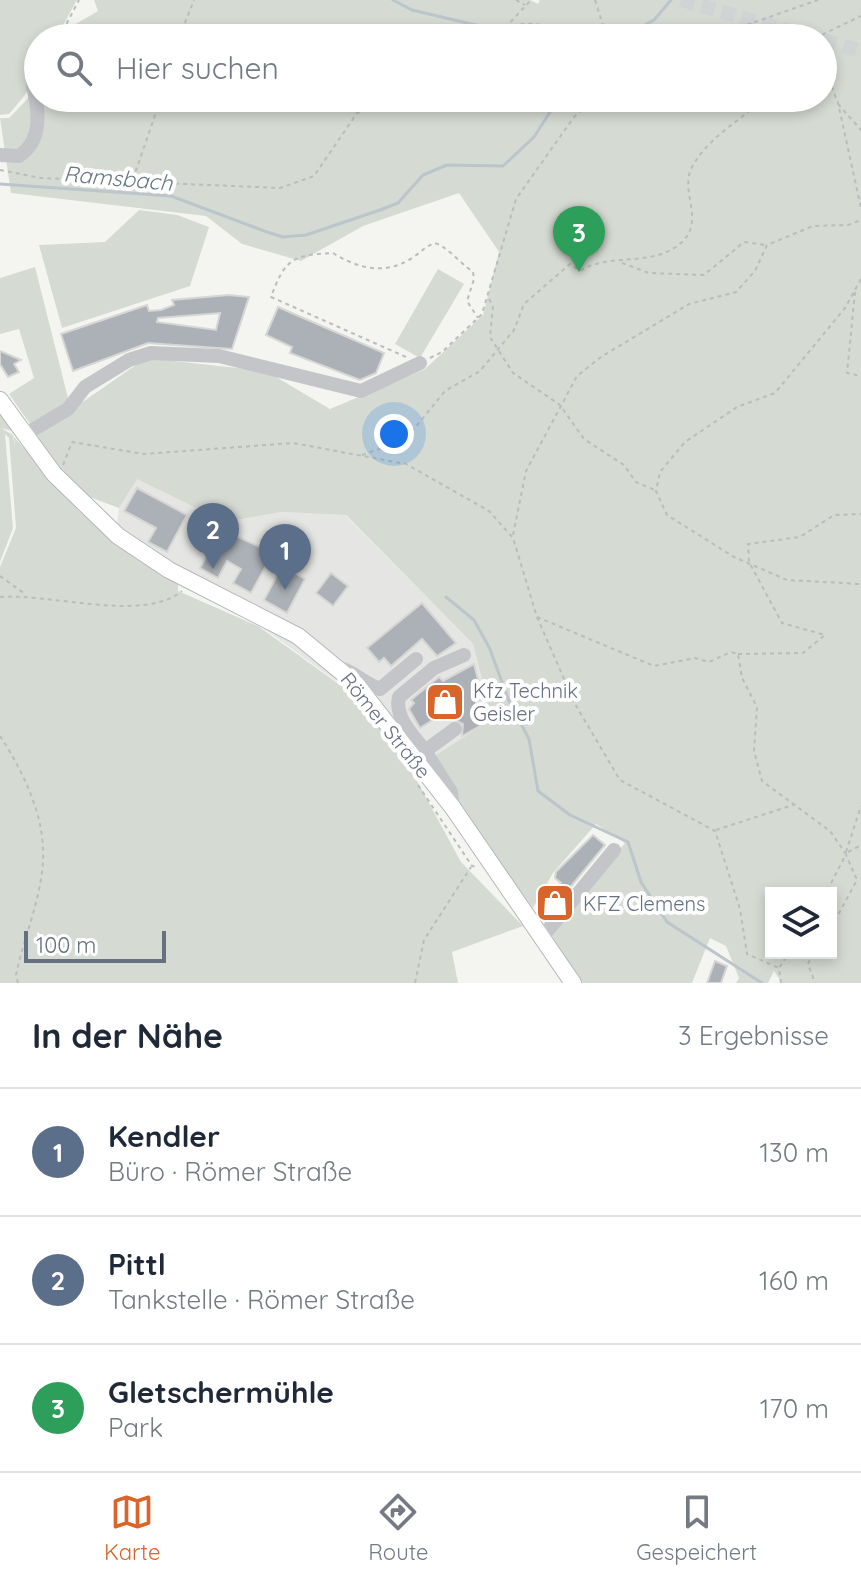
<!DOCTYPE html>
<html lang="de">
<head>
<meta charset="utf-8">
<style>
	:root { --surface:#fff; --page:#f2f2f3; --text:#1f2937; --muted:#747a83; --line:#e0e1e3; --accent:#da652b }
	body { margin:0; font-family:Quicksand,sans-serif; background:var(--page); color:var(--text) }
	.controls { position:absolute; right:24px; bottom:24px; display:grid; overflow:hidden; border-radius:0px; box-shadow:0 4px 12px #0003 }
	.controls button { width:72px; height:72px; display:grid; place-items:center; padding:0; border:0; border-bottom:2px solid var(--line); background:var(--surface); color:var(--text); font:40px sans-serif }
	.scale { position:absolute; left:24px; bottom:20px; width:142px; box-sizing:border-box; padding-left:8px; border:4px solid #657181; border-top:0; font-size:22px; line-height:28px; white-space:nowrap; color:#657181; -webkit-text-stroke:6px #fff; paint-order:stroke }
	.you { position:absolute; left:394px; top:434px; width:28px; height:28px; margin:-20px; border:6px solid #fff; border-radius:50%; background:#1a73e8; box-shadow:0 0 0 12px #1a73e833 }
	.badge { display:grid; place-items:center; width:52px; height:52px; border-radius:50%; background:var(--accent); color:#fff; font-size:26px; font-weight:700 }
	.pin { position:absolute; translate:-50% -66px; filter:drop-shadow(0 2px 4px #0008) }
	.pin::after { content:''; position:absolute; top:42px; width:28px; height:24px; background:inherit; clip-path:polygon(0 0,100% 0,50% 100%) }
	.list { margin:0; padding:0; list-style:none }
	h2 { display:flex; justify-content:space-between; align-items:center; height:104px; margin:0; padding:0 32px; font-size:34px }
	h2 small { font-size:26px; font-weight:400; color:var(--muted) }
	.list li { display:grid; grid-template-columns:52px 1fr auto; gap:24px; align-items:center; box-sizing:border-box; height:128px; padding:0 32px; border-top:2px solid var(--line) }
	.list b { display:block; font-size:30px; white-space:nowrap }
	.list p { margin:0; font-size:26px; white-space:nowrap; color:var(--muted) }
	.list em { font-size:26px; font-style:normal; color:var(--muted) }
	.icon { flex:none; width:44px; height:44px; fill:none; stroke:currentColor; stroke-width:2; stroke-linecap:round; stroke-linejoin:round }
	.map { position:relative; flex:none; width:861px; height:983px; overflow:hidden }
	.search { position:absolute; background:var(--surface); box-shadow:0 4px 12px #0003; left:24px; right:24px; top:24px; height:88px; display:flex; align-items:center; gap:20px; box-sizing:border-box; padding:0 28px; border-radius:44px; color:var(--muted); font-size:30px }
	.sheet { height:488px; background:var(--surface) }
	nav { display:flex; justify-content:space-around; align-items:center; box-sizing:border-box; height:112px; border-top:2px solid var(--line); background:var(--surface); font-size:22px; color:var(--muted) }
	nav a { display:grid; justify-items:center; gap:4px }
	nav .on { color:var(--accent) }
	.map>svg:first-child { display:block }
	.built { fill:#e5e6e4 }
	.green { fill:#d5dbd2; fill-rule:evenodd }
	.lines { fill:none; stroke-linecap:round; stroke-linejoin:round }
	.stream { stroke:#bbc5cb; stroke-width:3 }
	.building { fill:#abb1b6; stroke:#d6d6d4; stroke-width:2; fill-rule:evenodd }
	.minor-tunnel { stroke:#d0d4d5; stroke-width:14; stroke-dasharray:14 7; stroke-linecap:butt }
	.major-casing { stroke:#b3b7bb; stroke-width:18 }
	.path { stroke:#babcbe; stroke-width:2; stroke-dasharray:4 4; stroke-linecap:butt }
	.minor { stroke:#c3c5c9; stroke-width:14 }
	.major { stroke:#fff; stroke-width:16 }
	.labels { text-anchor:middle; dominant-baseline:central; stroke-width:8; stroke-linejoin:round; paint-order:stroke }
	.poi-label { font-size:20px; fill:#657181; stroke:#fff; text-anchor:start }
	.street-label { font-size:20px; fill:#657181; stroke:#fff }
	.water-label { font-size:22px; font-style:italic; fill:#657985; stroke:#fff }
</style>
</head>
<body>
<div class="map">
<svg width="861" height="983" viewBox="0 0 861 983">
	<rect width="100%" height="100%" fill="#f4f5f1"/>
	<path class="built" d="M137 478 225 522 281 512 345 515 473 644 492 719 412 770 365 702 259 625 115 541 119 508Z"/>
	<path class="green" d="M0 0H77L56 38H38C38 77 35 85 9 114L0 115Z
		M94 0H530L538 4 540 0H861V983H782L774 971 768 983H736L739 978 726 946 710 938 692 983H580L550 933 625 843 596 824 553 873 533 908 435 775 431 758 492 719 473 644 346 515 281 512 225 522 137 479 119 508 87 496 32 437 146 358 266 371 330 409 425 369 483 315 499 252 459 193 363 226 301 261 242 244 206 216 11 193 0 118H9L35 91 38 98H823V38H62L64 31 98 11ZM771 893H831V953H771Z
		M139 210 177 215 209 227 190 286 62 328 39 245 105 242Z
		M35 267 68 398 66 405 30 424 9 394 34 378 19 329 0 334V278Z
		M438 269 464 284 420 358 395 344Z
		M0 412 12 431 1 428 13 435 15 449 14 437 80 512 115 541 178 583V591L258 626 365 703 411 770 461 862 523 926 452 952 458 983H0V567L16 528 9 438 5 434 13 528 0 562Z"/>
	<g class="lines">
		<path class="stream" d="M393 0 412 10 484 27 492 33
			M621 38 654 20 671 0
			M0 184 171 196 267 232 283 237 306 235 380 210 398 203 423 175 447 165 503 166 534 137 559 98
			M446 597 474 620 490 649 508 699 529 739 538 791 570 815 628 842 641 882 667 922 762 983"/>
	</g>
	<path class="building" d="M229 295 249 297 232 349 148 343 73 371 61 334 147 305 149 311 161 310 174 305 172 300ZM220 313 216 330 157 322 158 318Z
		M278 307 384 353 376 373 360 380 290 353 292 347 266 335Z
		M0 351 21 360 14 364 19 372 8 377 0 364Z
		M137 488 187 515 167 552 148 542 156 528 124 511Z
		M221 529 273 553 251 593 233 583 241 569 227 561 218 578 200 568Z
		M282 566 305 579 287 613 264 600Z
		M331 573 348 586 333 606 316 593Z
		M422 603 456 643 437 656 422 639 391 666 384 658 379 662 367 648Z
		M474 664 483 699 476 702 487 722 462 736 463 724 453 719 448 710 420 728 409 709 414 703 411 700 439 677 443 681Z
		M593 835 605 845 549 913 542 906 561 883 555 878 556 872Z
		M715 961 727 966 721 983H707Z"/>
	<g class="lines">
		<path class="minor-tunnel" d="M681 0 816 38
			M823 40 861 51"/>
		<g class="major-casing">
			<path id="major" d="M0 400 54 474 118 536 169 570 298 636 356 684 453 808 573 983"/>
		</g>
		<path class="path" d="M516 0 525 5
			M595 0 607 38
			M749 24C771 31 789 21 808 38
			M505 28 531 0
			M59 38 79 0
			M179 38 194 0
			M492 38C517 14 554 25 581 38
			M709 38 818 0
			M815 38 861 16
			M823 64 838 103 861 208
			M838 104 861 130
			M0 170 41 178 280 188 314 176 357 113 395 98
			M133 179 161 98
			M622 263 649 273 704 275 744 242 766 245
			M861 279 845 308 775 393 737 407 685 442 660 472 656 491 667 515 734 557 787 580 861 584
			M855 292 847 373 861 376
			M489 299 493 306 490 337 513 373 560 405 584 439 624 465 636 482 655 490
			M406 357 271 297C285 259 292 255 333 253 357 268 385 276 412 258 420 253 425 247 434 243 446 245 461 264 473 272L474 279 467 301 478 318
			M430 358 442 352 482 314 516 199 574 117 595 98
			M362 455 405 440 445 391 480 371 514 330 524 304 570 264 580 271C609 252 652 268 681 243 706 221 679 191 692 167 709 136 740 122 763 98
			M63 465 72 442 144 454 293 443 406 464 489 511 513 538 537 617 654 666 695 658 709 662 731 652 738 654 742 678 757 707 754 751 762 781 830 831 846 854 826 893
			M513 535 526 471 577 376 601 357 689 304 736 292 755 271 767 245 813 226 848 225 861 220
			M0 576 25 594
			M0 597C50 593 144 623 182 591
			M537 617 575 704 620 780 715 831 740 909 747 954 779 968
			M738 654 803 653 825 635 782 623 749 562 748 544 800 537 834 515 861 514
			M0 736C21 768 42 810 43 849 45 891 24 935 16 975L18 983
			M418 785 472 866 476 867
			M716 830 793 805
			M846 852 861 806
			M848 852 861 845
			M831 928 857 880 846 855
			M813 953 808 964 815 983
			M415 983 424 940 471 867
			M781 983 779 968 789 953"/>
		<path class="minor" d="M0 155 19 156C43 140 39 111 33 86
			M24 435 68 409 85 387 129 360 151 353 219 356 361 391 420 363
			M340 668C356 673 365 684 380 689L416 659
			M425 751C413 735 394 717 399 697L434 668 464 655
			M453 808 451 792 425 751 455 729
			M543 936 614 850"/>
		<use href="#major" class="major"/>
	</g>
	<defs>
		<g id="shop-square" transform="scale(2)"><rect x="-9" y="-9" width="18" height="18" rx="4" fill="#da652b" stroke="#fff"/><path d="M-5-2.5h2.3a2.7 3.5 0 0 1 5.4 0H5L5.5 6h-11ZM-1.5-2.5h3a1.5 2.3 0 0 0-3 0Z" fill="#fff"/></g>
	</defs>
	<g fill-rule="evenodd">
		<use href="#shop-square" x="445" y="702"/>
		<use href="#shop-square" x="555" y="903"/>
	</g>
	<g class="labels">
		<g class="poi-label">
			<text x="473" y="690">Kfz Technik<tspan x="473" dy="23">Geisler</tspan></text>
			<text x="583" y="903">KFZ Clemens</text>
		</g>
		<g class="street-label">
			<text transform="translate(386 725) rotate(51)">Römer Straße</text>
		</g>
		<g class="water-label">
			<text transform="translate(118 178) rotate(5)">Ramsbach</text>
		</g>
	</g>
</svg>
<div class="controls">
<button><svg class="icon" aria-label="layers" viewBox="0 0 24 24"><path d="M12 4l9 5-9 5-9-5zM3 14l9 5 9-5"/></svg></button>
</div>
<div class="scale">100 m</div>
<div class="you"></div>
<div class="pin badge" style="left:285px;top:590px;background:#5c6f8a">1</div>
<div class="pin badge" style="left:213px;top:569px;background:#5c6f8a">2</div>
<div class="pin badge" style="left:579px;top:272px;background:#2e9e5b">3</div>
<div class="search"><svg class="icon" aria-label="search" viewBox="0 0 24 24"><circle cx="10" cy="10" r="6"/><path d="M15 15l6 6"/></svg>Hier suchen</div>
</div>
<section class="sheet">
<h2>In der Nähe<small>3 Ergebnisse</small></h2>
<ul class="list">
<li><span class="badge" style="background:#5c6f8a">1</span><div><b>Kendler</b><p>Büro · Römer Straße</p></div><em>130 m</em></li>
<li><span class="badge" style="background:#5c6f8a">2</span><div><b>Pittl</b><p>Tankstelle · Römer Straße</p></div><em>160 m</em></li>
<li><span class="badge" style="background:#2e9e5b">3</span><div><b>Gletschermühle</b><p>Park</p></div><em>170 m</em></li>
</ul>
</section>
<nav>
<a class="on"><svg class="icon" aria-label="map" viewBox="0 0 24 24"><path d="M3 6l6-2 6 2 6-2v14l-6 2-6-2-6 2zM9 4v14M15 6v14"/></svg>Karte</a>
<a><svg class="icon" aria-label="directions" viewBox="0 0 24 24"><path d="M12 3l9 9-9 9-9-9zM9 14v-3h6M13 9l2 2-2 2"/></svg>Route</a>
<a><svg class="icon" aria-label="saved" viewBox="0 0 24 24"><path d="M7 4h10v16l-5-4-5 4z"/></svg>Gespeichert</a>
</nav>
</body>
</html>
